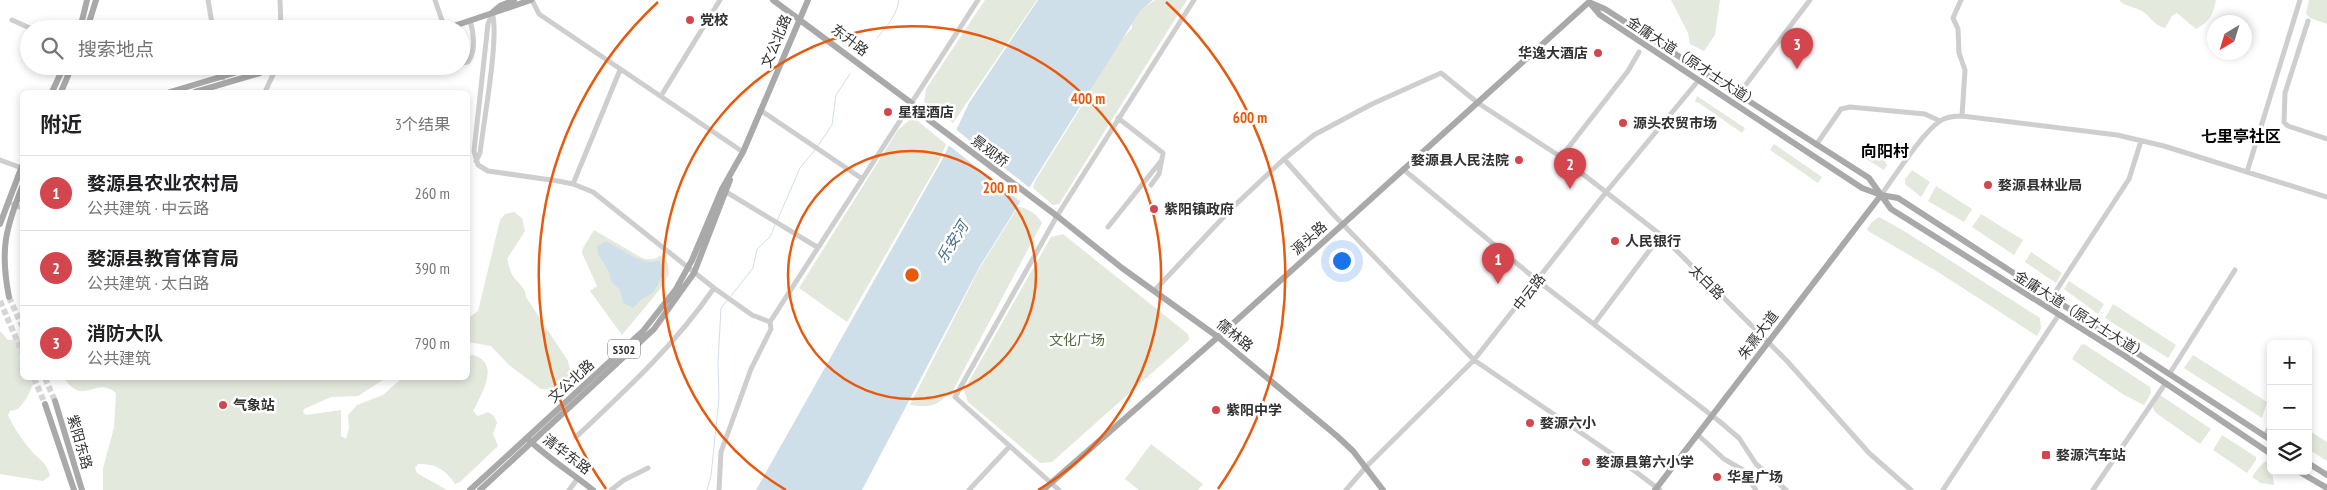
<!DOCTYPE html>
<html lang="zh">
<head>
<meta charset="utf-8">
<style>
	:root { --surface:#fff; --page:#f2f2f2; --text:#202124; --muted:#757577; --line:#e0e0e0; --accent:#d4464e }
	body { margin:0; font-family:"PT Sans Narrow","Noto Sans SC",sans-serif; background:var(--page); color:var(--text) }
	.controls { position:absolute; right:15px; bottom:15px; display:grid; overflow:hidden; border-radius:8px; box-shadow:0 2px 8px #0003 }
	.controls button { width:45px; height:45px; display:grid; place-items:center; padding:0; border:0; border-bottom:1px solid var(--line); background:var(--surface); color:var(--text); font:25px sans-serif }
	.compass { position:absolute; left:2207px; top:15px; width:45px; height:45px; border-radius:50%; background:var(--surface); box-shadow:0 2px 8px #0003; rotate:218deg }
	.you { position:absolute; left:1341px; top:260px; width:18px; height:18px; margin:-12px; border:4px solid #fff; border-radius:50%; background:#1a73e8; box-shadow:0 0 0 8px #1a73e833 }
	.badge { display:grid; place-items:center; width:32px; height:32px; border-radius:50%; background:var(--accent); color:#fff; font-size:16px; font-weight:700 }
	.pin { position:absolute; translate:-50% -41px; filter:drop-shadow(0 1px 2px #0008) }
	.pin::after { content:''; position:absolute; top:26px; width:18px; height:15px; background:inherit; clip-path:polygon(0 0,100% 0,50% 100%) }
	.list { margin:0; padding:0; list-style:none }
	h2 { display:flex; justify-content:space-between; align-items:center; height:65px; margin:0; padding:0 20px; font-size:21px }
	h2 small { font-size:16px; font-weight:400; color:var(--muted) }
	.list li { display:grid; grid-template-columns:32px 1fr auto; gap:15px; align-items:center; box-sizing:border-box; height:75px; padding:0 20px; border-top:1px solid var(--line) }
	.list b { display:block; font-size:19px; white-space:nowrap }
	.list p { margin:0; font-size:16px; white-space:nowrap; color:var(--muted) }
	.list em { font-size:16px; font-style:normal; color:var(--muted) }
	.icon { flex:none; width:28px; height:28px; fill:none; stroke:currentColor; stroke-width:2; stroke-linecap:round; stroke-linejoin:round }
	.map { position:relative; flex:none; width:2327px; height:490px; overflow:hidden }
	.search { position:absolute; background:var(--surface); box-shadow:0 2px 8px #0003; left:20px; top:20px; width:450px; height:55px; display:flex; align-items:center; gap:12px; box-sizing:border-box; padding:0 18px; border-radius:28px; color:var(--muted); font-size:19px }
	.panel { position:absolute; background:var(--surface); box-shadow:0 2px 8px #0003; left:20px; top:90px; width:450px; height:290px; border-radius:8px }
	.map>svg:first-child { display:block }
	.green { fill:#e3e9dd }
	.water { fill:#cfdfea }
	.pier { fill:#fff }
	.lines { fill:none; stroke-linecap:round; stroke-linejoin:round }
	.stream { stroke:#cfdfea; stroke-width:1 }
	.major-tunnel { stroke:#d6d6d6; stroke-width:6; stroke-dasharray:6 3; stroke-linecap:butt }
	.minor { stroke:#cecece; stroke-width:5 }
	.major { stroke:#a9a9a9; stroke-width:6 }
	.ring { fill:none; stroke:#e8590c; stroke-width:2.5 }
	.poi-dot { fill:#d4464e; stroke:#fff; stroke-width:2 }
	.labels { text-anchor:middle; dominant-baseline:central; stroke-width:5; stroke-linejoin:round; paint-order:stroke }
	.shield { fill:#fff; stroke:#6f6f6f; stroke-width:1 }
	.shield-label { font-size:12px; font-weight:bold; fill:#313131 }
	.poi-label { font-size:14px; font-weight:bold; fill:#313131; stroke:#fff; text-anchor:start }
	.street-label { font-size:14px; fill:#313131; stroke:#fff }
	.park-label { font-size:14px; fill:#536842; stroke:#fff }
	.water-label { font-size:15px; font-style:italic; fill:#466f8b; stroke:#fff }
	.quarter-label { font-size:16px; font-weight:bold; fill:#000; stroke:#fff }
	.centre { fill:#e8590c; stroke:#fff; stroke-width:2.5 }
	.ring-label { font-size:15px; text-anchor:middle; font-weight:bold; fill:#e8590c; stroke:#fff; stroke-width:5; stroke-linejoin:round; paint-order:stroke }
</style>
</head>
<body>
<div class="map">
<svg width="2327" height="490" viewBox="0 0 2327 490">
	<rect width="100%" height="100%" fill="#fff"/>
	<path class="green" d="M985 0H1037L953 123 924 102 926 89Z
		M1155 0H1187L1059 204 1053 205 1033 188 1035 181 1083 104 1082 95 1114 48 1132 28C1131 12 1145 8 1155 0Z
		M1671 0H1720L1715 35 1704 51 1690 44 1688 33Z
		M2119 0H2216C2213 15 2210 21 2196 29L2177 13 2172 16 2165 28C2154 25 2151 17 2142 11 2134 6 2125 7 2119 0Z
		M2309 0H2327V24L2310 18 2306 14Z
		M1697 96 1745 128 1742 133 1699 103 1695 102Z
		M913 117 946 144 939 162 847 322 799 288 898 130Z
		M1870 142 1890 156 1885 162 1887 165 1884 170 1861 156Z
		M1774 144 1822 177 1818 183 1770 150Z
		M1912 170 1930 182 1921 197 1905 184V179Z
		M1936 186 1972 209 1964 222 1928 201Z
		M1018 207C1027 207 1038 215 1042 223L952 392C946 395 944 399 939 402 931 408 919 406 910 405L979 269Z
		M514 212 522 218 525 231 507 259C509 264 510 272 513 276 518 284 525 286 526 297L568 361 571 374 564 387 557 390 541 389 509 365 491 346 468 342V318L478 311 500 220 505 214Z
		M1981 214 2023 240 2014 255 1972 227Z
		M1879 217 1904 231 2040 318 2041 328 2037 336 1938 272 1868 231 1867 229 1871 223Z
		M594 230 642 258C648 260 656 260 660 255L668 263 669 274 661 288 622 335 590 291 597 286 582 253 583 248Z
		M1063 234 1188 334 1189 340 1052 462 1040 463 968 402 964 390 1051 237Z
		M2031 252 2062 273 2056 283 2025 262Z
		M2069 281 2104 304 2098 314 2064 289Z
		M2113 304 2176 345 2168 358 2105 318Z
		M0 331 8 340 22 339V378H36L27 398 18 409 10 411 8 415C13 426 21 438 29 448 38 460 46 460 50 476L43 481 0 474Z
		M2084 344 2150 387 2151 393 2144 405 2124 395 2072 359 2081 345Z
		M473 355C501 363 482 393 473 411L478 416 488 412 494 416 497 423 493 434 498 446 460 482 455 484C445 469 436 464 418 464L415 468 417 473 447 490H103V468L114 428 116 393C95 375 84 408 64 378H386L358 396 331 397 304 409 303 412 306 415 341 410V436L346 439 349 428 348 415 357 405 383 395 402 378H468V356Z
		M2193 355 2267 402 2262 418 2184 368Z
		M2160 395 2211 429 2200 444 2156 413 2152 406Z
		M2308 430 2327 442V461L2308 449Z
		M2222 435 2256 457V460L2247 473 2213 450Z
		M1151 444 1203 484 1198 490H1139L1125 479Z
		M2266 461 2271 465 2274 485 2261 483 2252 477 2260 466Z"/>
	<path class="water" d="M1038 0H1153L1140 11 980 266 862 490H756L943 158 969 103Z
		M606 241 636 258 649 262 659 261 663 266V275L653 293 642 299 633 308 623 303 620 290 611 281 608 270 598 254 597 246Z"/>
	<path class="pier" d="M954 128 1031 189 1022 203 947 144Z"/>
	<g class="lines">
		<path class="stream" d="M877 38C887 26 897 15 899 0
			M817 147 832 125 836 95 850 74
			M777 221 800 168 815 150
			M731 296 753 268 757 249 770 237 775 225
			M707 490 711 476 719 398 718 362 721 308 728 299"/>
		<path class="major-tunnel" d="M9 297 22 326
			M0 301 22 352
			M34 378 45 404
			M45 378 55 401"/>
		<path class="minor" d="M208 0 213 29
			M280 0 281 29
			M435 0 445 29
			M532 0 539 14 743 152
			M1961 0 1953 18 1958 29 1959 53 1965 70 1962 116
			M492 13 488 24 474 151 478 165 488 171 558 181 573 184 593 192 714 288 752 315 770 322
			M12 20 32 29
			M2308 21 2285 93 2284 122 2288 126 2327 139
			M461 63 468 62C476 52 474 33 470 21
			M220 66 223 78
			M265 92 277 66
			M1738 95 1810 0
			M661 96 720 0
			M760 110 861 178
			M1118 118 1163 153 1159 174 1151 185
			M1816 145 1841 109 1850 107 1925 114 1940 121
			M1561 157 1628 71 1639 52
			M1284 159 1332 213 1474 360 1612 454 1660 490
			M0 160 22 168
			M476 161 480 153C483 126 500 33 492 13
			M1403 169 1538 281 1719 421 1739 438 1756 464 1786 490
			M2247 172 2300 0
			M573 184 620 70
			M723 190 817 247
			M1881 195C1895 176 1922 133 1940 121 1946 117 1954 116 1962 116L2117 135 2164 146 2327 197
			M13 204 22 208
			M1108 227 1161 161
			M1154 291 1233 207 1284 159 1314 135 1372 104 1441 73 1478 103 1561 157 1661 235 1787 361 1869 453 1911 490
			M2052 297 2129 179 2141 141
			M770 322 978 0
			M1594 324 1661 235
			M2170 373 2235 270
			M1698 435 1724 459 1743 470 1756 490
			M2265 436 2271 425
			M576 437C626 390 675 345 714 288
			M569 490 578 478
			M611 490 624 480 648 468
			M719 490 721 452 751 369 771 329 770 322
			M969 490 1010 446
			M1059 490 955 397 1057 216 1194 0
			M1346 490 1366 467 1474 360 1607 191 1698 81
			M1943 490 2058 316
			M2093 490 2165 384"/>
		<path class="major" d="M773 0 910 102 929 120 1057 216 1122 268 1218 337 1337 436 1353 451 1383 490
			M1589 2 1600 15 1862 188 1881 195 1891 209 2125 356 2271 454
			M1591 3 1605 9 1869 178 1881 195 1898 198 2271 440
			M493 12 500 6 514 0
			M80 29 87 0
			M87 29 96 0
			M445 29 531 0
			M52 92 64 66
			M61 92 72 66
			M170 92 257 66
			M195 92 260 73 272 66
			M0 224 22 166
			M9 297C0 251 5 230 22 187
			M55 401 82 490
			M45 404 74 490
			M529 440C549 459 572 473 593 490
			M2308 463 2327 475
			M2298 471 2327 488
			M470 490 643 331 676 289 692 260 722 189 743 152 808 0
			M480 490 654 329 694 273 730 180
			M1043 490 1218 337 1589 2
			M1655 490 1881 195"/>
	</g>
	<g class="ring">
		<circle cx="912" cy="275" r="124"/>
		<path d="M786 490A249 249 0 1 1 1038 490"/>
		<path d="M606 489A373 373 0 0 1 658 2M1166 2A373 373 0 0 1 1218 489"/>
	</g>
	<g class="poi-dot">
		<circle cx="690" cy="20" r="5"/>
		<circle cx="1598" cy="53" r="5"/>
		<circle cx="888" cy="112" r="5"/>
		<circle cx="1623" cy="123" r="5"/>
		<circle cx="1519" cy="160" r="5"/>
		<circle cx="1988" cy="185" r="5"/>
		<circle cx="1154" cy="209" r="5"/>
		<circle cx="1615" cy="241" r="5"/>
		<circle cx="223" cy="405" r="5"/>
		<circle cx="1216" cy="410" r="5"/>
		<circle cx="1530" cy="423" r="5"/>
		<rect x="2041" y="450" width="10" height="10" rx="2.5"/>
		<circle cx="1586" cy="462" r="5"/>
		<circle cx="1717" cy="477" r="5"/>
	</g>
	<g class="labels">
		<rect class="shield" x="608" y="339.5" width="32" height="19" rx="4"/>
		<g class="shield-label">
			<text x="624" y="349">S302</text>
		</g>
		<g class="poi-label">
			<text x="700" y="20">党校</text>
			<text x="1588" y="53" text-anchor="end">华逸大酒店</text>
			<text x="898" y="112">星程酒店</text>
			<text x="1633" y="123">源头农贸市场</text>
			<text x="1509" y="160" text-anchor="end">婺源县人民法院</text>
			<text x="1998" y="185">婺源县林业局</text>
			<text x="1164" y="209">紫阳镇政府</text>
			<text x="1625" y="241">人民银行</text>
			<text x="233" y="405">气象站</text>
			<text x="1226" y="410">紫阳中学</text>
			<text x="1540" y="423">婺源六小</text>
			<text x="2056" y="455">婺源汽车站</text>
			<text x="1596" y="462">婺源县第六小学</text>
			<text x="1727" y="477">华星广场</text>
		</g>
		<g class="street-label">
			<text transform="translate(850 40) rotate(37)">东升路</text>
			<text transform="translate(776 41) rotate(-67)">文公北路</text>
			<text transform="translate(1693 62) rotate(33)">金庸大道（原才士大道）</text>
			<text transform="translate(990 151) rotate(37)">景观桥</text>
			<text transform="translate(1309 238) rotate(-42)">源头路</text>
			<text transform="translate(1707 282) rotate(45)">太白路</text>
			<text transform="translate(1529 292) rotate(-52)">中云路</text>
			<text transform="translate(2081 315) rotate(32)">金庸大道（原才士大道）</text>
			<text transform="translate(1235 335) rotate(39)">儒林路</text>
			<text transform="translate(1758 335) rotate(-53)">朱熹大道</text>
			<text transform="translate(571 381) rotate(-42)">文公北路</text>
			<text transform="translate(80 442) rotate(74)">紫阳东路</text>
			<text transform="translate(567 454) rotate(37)">清华东路</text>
		</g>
		<g class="park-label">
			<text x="1077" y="340">文化广场</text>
		</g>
		<g class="water-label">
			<text transform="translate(952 242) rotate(-58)">乐安河</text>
		</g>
		<g class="quarter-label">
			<text x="2241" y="136">七里亭社区</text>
			<text x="1885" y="151">向阳村</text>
		</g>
	</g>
	<circle cx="912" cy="275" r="8" class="centre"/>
	<g class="ring-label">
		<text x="1088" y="104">400 m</text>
		<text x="1250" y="123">600 m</text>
		<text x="1000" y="193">200 m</text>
	</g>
</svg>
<div class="controls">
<button>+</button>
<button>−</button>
<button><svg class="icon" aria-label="layers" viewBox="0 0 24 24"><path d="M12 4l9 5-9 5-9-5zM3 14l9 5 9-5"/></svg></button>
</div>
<svg class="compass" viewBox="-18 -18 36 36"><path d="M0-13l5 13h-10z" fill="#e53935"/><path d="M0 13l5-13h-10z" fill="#757577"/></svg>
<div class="you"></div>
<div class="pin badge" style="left:1498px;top:284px">1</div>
<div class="pin badge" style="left:1570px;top:189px">2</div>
<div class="pin badge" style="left:1797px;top:69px">3</div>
<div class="search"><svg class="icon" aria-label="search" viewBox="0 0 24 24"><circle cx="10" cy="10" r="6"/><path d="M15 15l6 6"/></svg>搜索地点</div>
<section class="panel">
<h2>附近<small>3个结果</small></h2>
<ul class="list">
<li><span class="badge">1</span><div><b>婺源县农业农村局</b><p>公共建筑 · 中云路</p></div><em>260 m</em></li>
<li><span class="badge">2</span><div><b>婺源县教育体育局</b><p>公共建筑 · 太白路</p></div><em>390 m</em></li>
<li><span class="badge">3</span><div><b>消防大队</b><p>公共建筑</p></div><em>790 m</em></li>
</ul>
</section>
</div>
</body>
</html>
